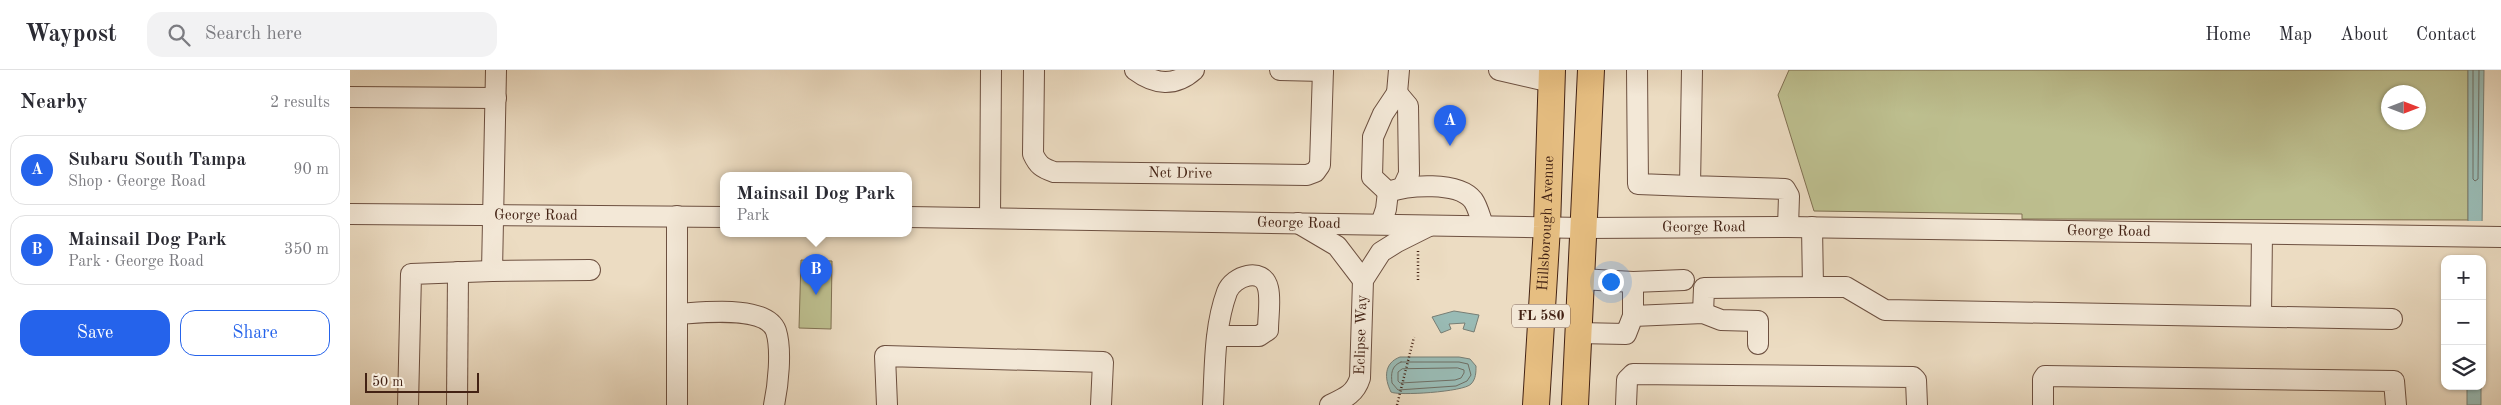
<!DOCTYPE html>
<html lang="en">
<head>
<meta charset="utf-8">
<style>
	:root { --surface:#fff; --page:#f2f2f3; --text:#2b2b33; --muted:#7c7c81; --line:#e1e1e2; --accent:#2563eb }
	body { margin:0; font-family:"Old Standard TT",serif; background:var(--page); color:var(--text) }
	.controls { position:absolute; right:15px; bottom:15px; display:grid; overflow:hidden; border-radius:10px; box-shadow:0 1px 4px #0004 }
	.controls button { width:45px; height:45px; display:grid; place-items:center; padding:0; border:0; border-bottom:1px solid var(--line); background:var(--surface); color:var(--text); font:25px sans-serif }
	.compass { position:absolute; left:2031px; top:15px; width:45px; height:45px; border-radius:50%; background:var(--surface); box-shadow:0 1px 4px #0004; rotate:90deg }
	.scale { position:absolute; left:15px; bottom:12px; width:114px; box-sizing:border-box; padding-left:5px; border:2px solid #432214; border-top:0; font-size:14px; line-height:18px; white-space:nowrap; color:#432214; -webkit-text-stroke:4px #f3e8d7; paint-order:stroke }
	.you { position:absolute; left:1260px; top:211px; width:18px; height:18px; margin:-12px; border:4px solid #fff; border-radius:50%; background:#1a73e8; box-shadow:0 0 0 8px #1a73e833 }
	.badge { display:grid; place-items:center; width:32px; height:32px; border-radius:50%; background:var(--accent); color:#fff; font-size:16px; font-weight:700 }
	.pin { position:absolute; translate:-50% -41px; filter:drop-shadow(0 1px 2px #0008) }
	.pin::after { content:''; position:absolute; top:26px; width:18px; height:15px; background:inherit; clip-path:polygon(0 0,100% 0,50% 100%) }
	.popup { position:absolute; left:370px; top:102px; width:192px; height:65px; box-sizing:border-box; display:grid; place-content:center; border-radius:10px; background:var(--surface); filter:drop-shadow(0 1px 4px #0005); font-size:16px; white-space:nowrap; color:var(--muted) }
	.popup b { font-size:19px; color:var(--text) }
	.popup::after { content:''; position:absolute; left:50%; top:100%; margin-left:-10px; border:10px solid transparent; border-top-color:var(--surface) }
	.list { margin:0; padding:0; list-style:none }
	h2 { display:flex; justify-content:space-between; align-items:center; height:65px; margin:0; padding:0 20px; font-size:21px }
	h2 small { font-size:16px; font-weight:400; color:var(--muted) }
	.list li { display:grid; grid-template-columns:32px 1fr auto; gap:15px; align-items:center; box-sizing:border-box; height:70px; margin:0 10px 10px; padding:0 10px; border:1px solid var(--line); border-radius:15px }
	.list b { display:block; font-size:19px; white-space:nowrap }
	.list p { margin:0; font-size:16px; white-space:nowrap; color:var(--muted) }
	.list em { font-size:16px; font-style:normal; color:var(--muted) }
	.actions { display:flex; gap:10px; padding:15px 20px }
	.actions a { flex:1; padding:11px 0; border:1px solid var(--accent); border-radius:15px; text-align:center; font-size:18px; color:var(--accent) }
	.actions .main { background:var(--accent); color:#fff }
	.icon { flex:none; width:28px; height:28px; fill:none; stroke:currentColor; stroke-width:2; stroke-linecap:round; stroke-linejoin:round }
	.map { position:relative; flex:none; width:2151px; height:335px; overflow:hidden }
	header { display:flex; align-items:center; gap:30px; box-sizing:border-box; height:70px; padding:0 25px; background:var(--surface); border-bottom:1px solid var(--line) }
	header strong { font-size:24px }
	nav { display:flex; gap:28px; margin-inline-start:auto; font-size:18px }
	.search { width:350px; height:45px; background:var(--page); display:flex; align-items:center; gap:12px; box-sizing:border-box; padding:0 18px; border-radius:15px; color:var(--muted); font-size:19px }
	main { display:flex }
	aside { flex:1; background:var(--surface) }
	.map>svg:first-child { display:block }
	.green { fill:#bdbf8f; stroke:#807052; fill-rule:evenodd }
	.water { fill:#99bbb5; stroke:#777e75 }
	.pier { fill:#ecdcc2 }
	.lines { fill:none; stroke-linecap:round; stroke-linejoin:round }
	.shore { stroke:#6e6e64; stroke-width:1 }
	.minor-casing { stroke:#6d5040; stroke-width:22 }
	.major-casing { stroke:#432214; stroke-width:28 }
	.path { stroke:#432214; stroke-width:2.5; stroke-dasharray:1 2.5; stroke-linecap:butt }
	.minor { stroke:#f3e8d7; stroke-width:20 }
	.major { stroke:#e6be81; stroke-width:26 }
	.labels { text-anchor:middle; dominant-baseline:central; stroke-width:5; stroke-linejoin:round; paint-order:stroke }
	.shield { fill:#f3e8d7; stroke:#785d4e; stroke-width:1 }
	.shield-label { font-size:14px; font-weight:bold; fill:#432214 }
	.street-label { font-size:15px; fill:#432214; stroke:#f3e8d7 }
</style>
</head>
<body>
<header>
<strong>Waypost</strong>
<div class="search"><svg class="icon" aria-label="search" viewBox="0 0 24 24"><circle cx="10" cy="10" r="6"/><path d="M15 15l6 6"/></svg>Search here</div>
<nav><a>Home</a><a>Map</a><a>About</a><a>Contact</a></nav>
</header>
<main>
<aside>
<h2>Nearby<small>2 results</small></h2>
<ul class="list">
<li><span class="badge">A</span><div><b>Subaru South Tampa</b><p>Shop · George Road</p></div><em>90 m</em></li>
<li><span class="badge">B</span><div><b>Mainsail Dog Park</b><p>Park · George Road</p></div><em>350 m</em></li>
</ul>
<div class="actions"><a class="main">Save</a><a>Share</a></div>
</aside>
<div class="map">
<svg width="2151" height="335" viewBox="0 0 2151 335">
	<rect width="100%" height="100%" fill="#ecdcc2"/>
	<filter id="stains"><feTurbulence type="fractalNoise" baseFrequency=".004" numOctaves="4"/><feColorMatrix values="0 0 0 0 .2 0 0 0 0 .09 0 0 0 0 .02 0 0 0 .5 -.17"/></filter>
	<radialGradient id="worn" r=".72"><stop offset=".6" stop-color="#630" stop-opacity="0"/><stop offset="1" stop-color="#630" stop-opacity=".3"/></radialGradient>
	<path class="green" d="M1439 0H2118V150L1672 149V144L1464 141 1428 25ZM2038 22H2068V52H2038Z
		M451 190 482 191 481 259 449 258Z"/>
	<path class="water" d="M2118 0H2134L2132 159H2118Z
		M1104 241 1129 245 1124 262 1113 259 1115 253 1099 254 1101 259 1091 263 1082 247Z
		M1050 287H1109L1120 289 1126 296C1126 302 1126 309 1121 314 1114 322 1047 326 1041 322 1034 308 1034 293 1050 287Z
		M2117 316H2131V335H2117Z"/>
	<path class="pier" d="M2115 151H2135V159H2115Z
		M2115 175H2135V184H2115Z"/>
	<g class="lines">
		<path class="shore" d="M2123 0V109L2125 111 2128 109 2129 0
			M1051 292H1109L1118 294 1121 305 1117 311 1106 316 1048 320 1042 313C1041 304 1041 296 1051 292Z
			M1108 298 1114 300V303L1111 308 1105 310 1050 313 1048 311V302L1052 299Z"/>
		<g class="minor-casing">
			<g id="minor">
				<path d="M146 0 142 201 240 200"/>
				<path id="s1" d="M684 0 683 84C688 95 692 98 704 102L957 105 965 102 970 95 973 0"/>
				<path d="M785 0C805 15 825 17 844 0"/>
				<path d="M930 0 973 1"/>
				<path d="M1149 0 1201 12"/>
				<path d="M1287 0 1288 114 1340 116"/>
				<path d="M1342 0 1340 116 1435 119 1439 126 1438 157"/>
				<path d="M1047 23 1049 0"/>
				<path d="M0 27 146 28"/>
				<path d="M1038 122 1022 107 1023 67 1033 44 1047 23 1058 36 1059 104 1053 117"/>
				<path id="s2" d="M0 144 374 147"/>
				<path d="M327 146V335"/>
				<path id="s3" d="M558 147 1234 158 1438 157 2151 167"/>
				<path d="M640 148 641 0"/>
				<path d="M948 153 987 176 1013 210"/>
				<path d="M1031 154 1036 139 1038 122C1058 115 1108 111 1123 130 1128 137 1130 147 1133 155"/>
				<path d="M1231 209 1283 212V246"/>
				<path d="M1283 212 1334 210"/>
				<path d="M1463 217H1496L1535 240 2042 249"/>
				<path d="M1353 243 1354 218 1463 217 1462 157"/>
				<path d="M327 244C350 243 416 234 426 261 432 280 428 316 424 335"/>
				<path d="M1911 245 1912 164"/>
				<path d="M1228 263 1276 264 1283 246 1353 243 1371 250 1408 251V274"/>
				<path d="M58 335 61 204 142 201"/>
				<path d="M107 335 108 202"/>
				<path d="M537 335 535 286 753 292 751 335"/>
				<path d="M863 335C865 298 864 257 877 222 883 206 913 196 918 218 921 230 918 247 918 260L909 266H867"/>
				<path id="s4" d="M980 335C995 328 1005 324 1010 308L1013 210 1031 182 1047 172 1079 156"/>
				<path d="M1276 335 1277 310 1283 304 1563 307 1566 310 1567 335"/>
				<path d="M1693 335V309L1695 306 2044 311 2046 335"/>
			</g>
		</g>
		<g class="major-casing">
			<g id="major">
				<path id="s5" d="M1186 335 1197 157 1202 0"/>
				<path d="M1225 335 1241 0"/>
			</g>
		</g>
		<path class="path" d="M1068 181V210
			M1047 335 1064 267"/>
		<use href="#minor" class="minor"/>
		<use href="#major" class="major"/>
	</g>
	<g class="labels">
		<rect class="shield" x="1162" y="234.5" width="58" height="23" rx="4"/>
		<g class="shield-label">
			<text x="1191" y="246">FL 580</text>
		</g>
		<g class="street-label">
			<text stroke="none"><textPath href="#s1" startOffset="239">Net Drive</textPath></text>
			<text stroke="none"><textPath href="#s2" startOffset="186">George Road</textPath></text>
			<text stroke="none"><textPath href="#s3" startOffset="391">George Road</textPath></text>
			<text stroke="none"><textPath href="#s5" startOffset="182">Hillsborough Avenue</textPath></text>
			<text stroke="none"><textPath href="#s3" startOffset="796">George Road</textPath></text>
			<text stroke="none"><textPath href="#s3" startOffset="1201">George Road</textPath></text>
			<text stroke="none"><textPath href="#s4" startOffset="85">Eclipse Way</textPath></text>
		</g>
	</g>
	<rect width="100%" height="100%" filter="url(#stains)"/>
	<rect width="100%" height="100%" fill="url(#worn)"/>
</svg>
<div class="controls">
<button>+</button>
<button>−</button>
<button><svg class="icon" aria-label="layers" viewBox="0 0 24 24"><path d="M12 4l9 5-9 5-9-5zM3 14l9 5 9-5"/></svg></button>
</div>
<svg class="compass" viewBox="-18 -18 36 36"><path d="M0-13l5 13h-10z" fill="#e53935"/><path d="M0 13l5-13h-10z" fill="#7c7c81"/></svg>
<div class="scale">50 m</div>
<div class="you"></div>
<div class="pin badge" style="left:1100px;top:76px">A</div>
<div class="pin badge" style="left:466px;top:225px">B</div>
<div class="popup"><b>Mainsail Dog Park</b>Park</div>
</div>
</main>
</body>
</html>
